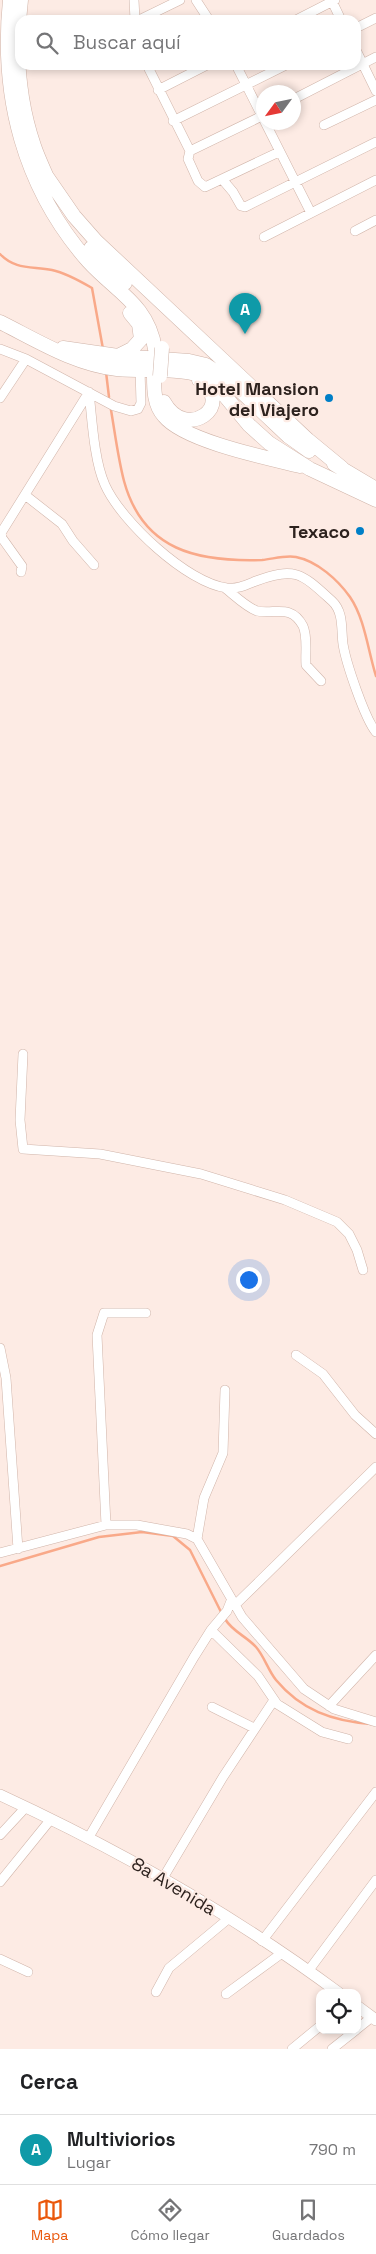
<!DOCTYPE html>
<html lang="es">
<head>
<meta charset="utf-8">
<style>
	:root { --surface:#fff; --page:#f6f6f6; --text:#202124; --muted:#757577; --line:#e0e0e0; --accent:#ea580c }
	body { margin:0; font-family:"Space Grotesk",sans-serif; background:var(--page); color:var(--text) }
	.controls { position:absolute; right:15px; bottom:15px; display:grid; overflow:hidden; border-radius:10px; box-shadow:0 2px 8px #0003 }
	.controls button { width:45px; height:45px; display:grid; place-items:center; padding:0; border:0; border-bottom:1px solid var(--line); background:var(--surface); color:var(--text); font:25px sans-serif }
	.compass { position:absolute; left:256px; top:85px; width:45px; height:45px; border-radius:50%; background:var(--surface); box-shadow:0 2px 8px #0003; rotate:237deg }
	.you { position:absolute; left:248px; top:1279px; width:18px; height:18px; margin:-12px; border:4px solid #fff; border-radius:50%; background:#1a73e8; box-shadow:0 0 0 8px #1a73e833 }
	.badge { display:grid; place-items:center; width:32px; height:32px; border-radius:50%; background:var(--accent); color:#fff; font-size:16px; font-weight:700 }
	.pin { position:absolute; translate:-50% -41px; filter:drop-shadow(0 1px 2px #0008) }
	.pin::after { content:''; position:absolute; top:26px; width:18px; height:15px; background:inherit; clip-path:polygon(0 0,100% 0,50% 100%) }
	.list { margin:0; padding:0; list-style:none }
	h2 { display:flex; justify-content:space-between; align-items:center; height:65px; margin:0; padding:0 20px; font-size:21px }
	h2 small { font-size:16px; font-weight:400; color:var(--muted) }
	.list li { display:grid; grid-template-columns:32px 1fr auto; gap:15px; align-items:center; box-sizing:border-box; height:70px; padding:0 20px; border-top:1px solid var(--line) }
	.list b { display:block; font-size:19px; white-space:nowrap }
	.list p { margin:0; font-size:16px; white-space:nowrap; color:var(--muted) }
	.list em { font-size:16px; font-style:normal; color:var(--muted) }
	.icon { flex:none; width:28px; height:28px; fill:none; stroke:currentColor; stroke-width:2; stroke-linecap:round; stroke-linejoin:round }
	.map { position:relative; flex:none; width:376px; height:2049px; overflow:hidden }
	.search { position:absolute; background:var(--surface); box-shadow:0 2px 8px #0003; left:15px; right:15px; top:15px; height:55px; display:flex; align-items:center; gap:12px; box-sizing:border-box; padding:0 18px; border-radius:15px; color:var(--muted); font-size:19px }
	.sheet { height:135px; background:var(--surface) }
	nav { display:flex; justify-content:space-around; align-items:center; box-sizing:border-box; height:70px; border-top:1px solid var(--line); background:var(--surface); font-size:14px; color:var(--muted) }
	nav a { display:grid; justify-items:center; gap:2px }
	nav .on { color:var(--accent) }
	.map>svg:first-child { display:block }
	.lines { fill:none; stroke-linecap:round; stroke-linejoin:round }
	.stream { stroke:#f9a989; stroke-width:2.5 }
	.minor-casing { stroke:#d0b4a9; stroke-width:10 }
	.tertiary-casing { stroke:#d0b4a9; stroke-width:12 }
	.primary-casing { stroke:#d0b4a9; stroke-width:15 }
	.minor { stroke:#fff; stroke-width:9 }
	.tertiary { stroke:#fff; stroke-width:11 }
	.primary { stroke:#fff; stroke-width:14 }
	.primary-bridge-casing { stroke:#d0b4a9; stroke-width:15; stroke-linecap:butt }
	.primary-bridge { stroke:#fff; stroke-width:14 }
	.poi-dot { fill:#007fc7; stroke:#fdebe4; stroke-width:2 }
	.labels { text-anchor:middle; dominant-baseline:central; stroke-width:4.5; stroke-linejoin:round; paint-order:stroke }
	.poi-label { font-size:18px; font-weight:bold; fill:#2d221e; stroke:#fdebe4; text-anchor:end }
	.street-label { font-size:18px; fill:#2d221e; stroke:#fdebe4 }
</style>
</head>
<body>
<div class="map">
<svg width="376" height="2049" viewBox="0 0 376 2049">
	<rect width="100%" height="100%" fill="#fdebe4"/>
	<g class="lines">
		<path class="stream" d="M0 254C15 270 32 266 52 270 66 273 80 281 92 288L103 349
			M106 372 109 397
			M111 410C115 433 118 458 124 481 143 551 198 562 262 560 273 559 285 555 296 557 317 561 338 580 350 597 365 619 368 651 376 676
			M0 1566 99 1537 142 1532 173 1536 190 1550 222 1614
			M225 1619C233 1632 246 1636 256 1647 264 1656 268 1670 276 1680 301 1710 332 1721 371 1724"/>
		<g class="minor-casing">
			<path id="minor" d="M134 0 135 20
				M196 0 209 20
				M332 1 341 20
				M139 20 180 0
				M296 20 335 0
				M356 28 376 18
				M356 50 376 91
				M147 65 190 151
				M236 65 264 120
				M158 90 207 65
				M294 99 376 57
				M173 121 286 65
				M265 122 311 213
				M324 125 376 100
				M190 151 188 159 198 181 205 187 279 152
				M190 151 264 115
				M222 179 233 192 241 206 245 207 376 142
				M355 231 376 220
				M264 237 376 180
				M0 349 26 359 114 406 131 411 138 409 141 403 140 369
				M89 392C92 419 94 461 105 485 121 521 187 583 227 588 238 589 246 585 256 581 296 566 302 574 332 601 344 612 341 630 343 644 346 663 365 719 376 732
				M0 398 26 359
				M25 495 62 524 73 541 94 565
				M21 572 22 566 2 538 1 533 89 392
				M225 588C234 595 246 607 257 611 274 615 291 603 303 626 308 637 305 653 306 665L321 681
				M23 1054 20 1120 23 1149 100 1154 201 1174 285 1200 337 1222 349 1234 357 1250 363 1270
				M0 1348 6 1378 18 1549
				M296 1355 323 1374 355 1415 376 1434
				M106 1525 97 1335 104 1313H146
				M197 1539 204 1498 223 1453 225 1390
				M0 1553 106 1525H137L187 1534 197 1539 242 1617 304 1689 334 1709 376 1722
				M235 1605 376 1467
				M211 1630 258 1676 277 1704 322 1732 348 1739
				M329 1706 376 1655
				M212 1707 254 1728
				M0 1835 26 1807
				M89 1837 194 1657 211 1630 227 1611 231 1601
				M163 1878 223 1777 274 1700
				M0 1882 51 1819
				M262 1941 376 1792
				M0 1959 28 1972
				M309 1970 376 1880
				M156 1992 169 1968 228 1919
				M226 1994 282 1953
				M357 2029 372 2017
				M292 2049 320 2026
				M332 2049 356 2030"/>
		</g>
		<g class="tertiary-casing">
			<path id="tertiary" d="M0 1795C119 1850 234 1915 339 1993
				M357 2006 376 2020"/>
		</g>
		<g class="primary-casing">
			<path id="primary" d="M10 0C0 97 24 188 88 261 116 292 148 304 155 349
				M21 0C15 48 18 99 34 146 38 158 44 170 49 182
				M45 174 74 216 96 241 308 440 342 468
				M91 248 125 283
				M0 322C38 341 74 364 117 369 147 372 183 366 211 379L249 425 269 443 310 469 376 500
				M63 348 118 356 189 361 206 365 229 380 288 436 309 451
				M118 356 132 349 141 339 139 324 130 313
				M154 376C154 389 154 405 164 416 184 441 267 458 300 466
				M164 402C186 442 237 405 199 380
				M334 464 376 489"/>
		</g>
		<use href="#minor" class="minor"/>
		<use href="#tertiary" class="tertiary"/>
		<use href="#primary" class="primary"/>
		<g class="primary-bridge-casing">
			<path id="primary-bridge" d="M160 376 162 348"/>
		</g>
		<use href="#primary-bridge" class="primary-bridge"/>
	</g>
	<g class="poi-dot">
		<circle cx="329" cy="398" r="5"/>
		<circle cx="360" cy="531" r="5"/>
	</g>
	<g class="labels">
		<g class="poi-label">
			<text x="319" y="388">Hotel Mansion<tspan x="319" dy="21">del Viajero</tspan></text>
			<text x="350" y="531">Texaco</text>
		</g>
		<g class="street-label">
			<text transform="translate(174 1886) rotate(31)">8a Avenida</text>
		</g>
	</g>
</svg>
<div class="controls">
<button><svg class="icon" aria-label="locate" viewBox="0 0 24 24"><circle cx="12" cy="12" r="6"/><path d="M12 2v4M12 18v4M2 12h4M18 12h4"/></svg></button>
</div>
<svg class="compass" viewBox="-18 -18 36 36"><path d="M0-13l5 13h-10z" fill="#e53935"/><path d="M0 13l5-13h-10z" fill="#757577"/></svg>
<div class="you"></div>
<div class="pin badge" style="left:245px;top:334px;background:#0f9aa8">A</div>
<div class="search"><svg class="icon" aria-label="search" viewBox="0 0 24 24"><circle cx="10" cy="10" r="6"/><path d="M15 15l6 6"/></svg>Buscar aquí</div>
</div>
<section class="sheet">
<h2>Cerca<small></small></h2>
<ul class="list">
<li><span class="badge" style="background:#0f9aa8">A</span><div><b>Multiviorios</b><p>Lugar</p></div><em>790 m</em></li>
</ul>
</section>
<nav>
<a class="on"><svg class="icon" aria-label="map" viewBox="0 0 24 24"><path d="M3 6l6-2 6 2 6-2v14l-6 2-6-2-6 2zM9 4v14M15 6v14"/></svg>Mapa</a>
<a><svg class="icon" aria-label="directions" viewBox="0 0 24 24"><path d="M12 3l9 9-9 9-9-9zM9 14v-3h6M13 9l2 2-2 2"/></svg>Cómo llegar</a>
<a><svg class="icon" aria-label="saved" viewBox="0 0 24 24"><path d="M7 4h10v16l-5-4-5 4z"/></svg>Guardados</a>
</nav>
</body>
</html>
